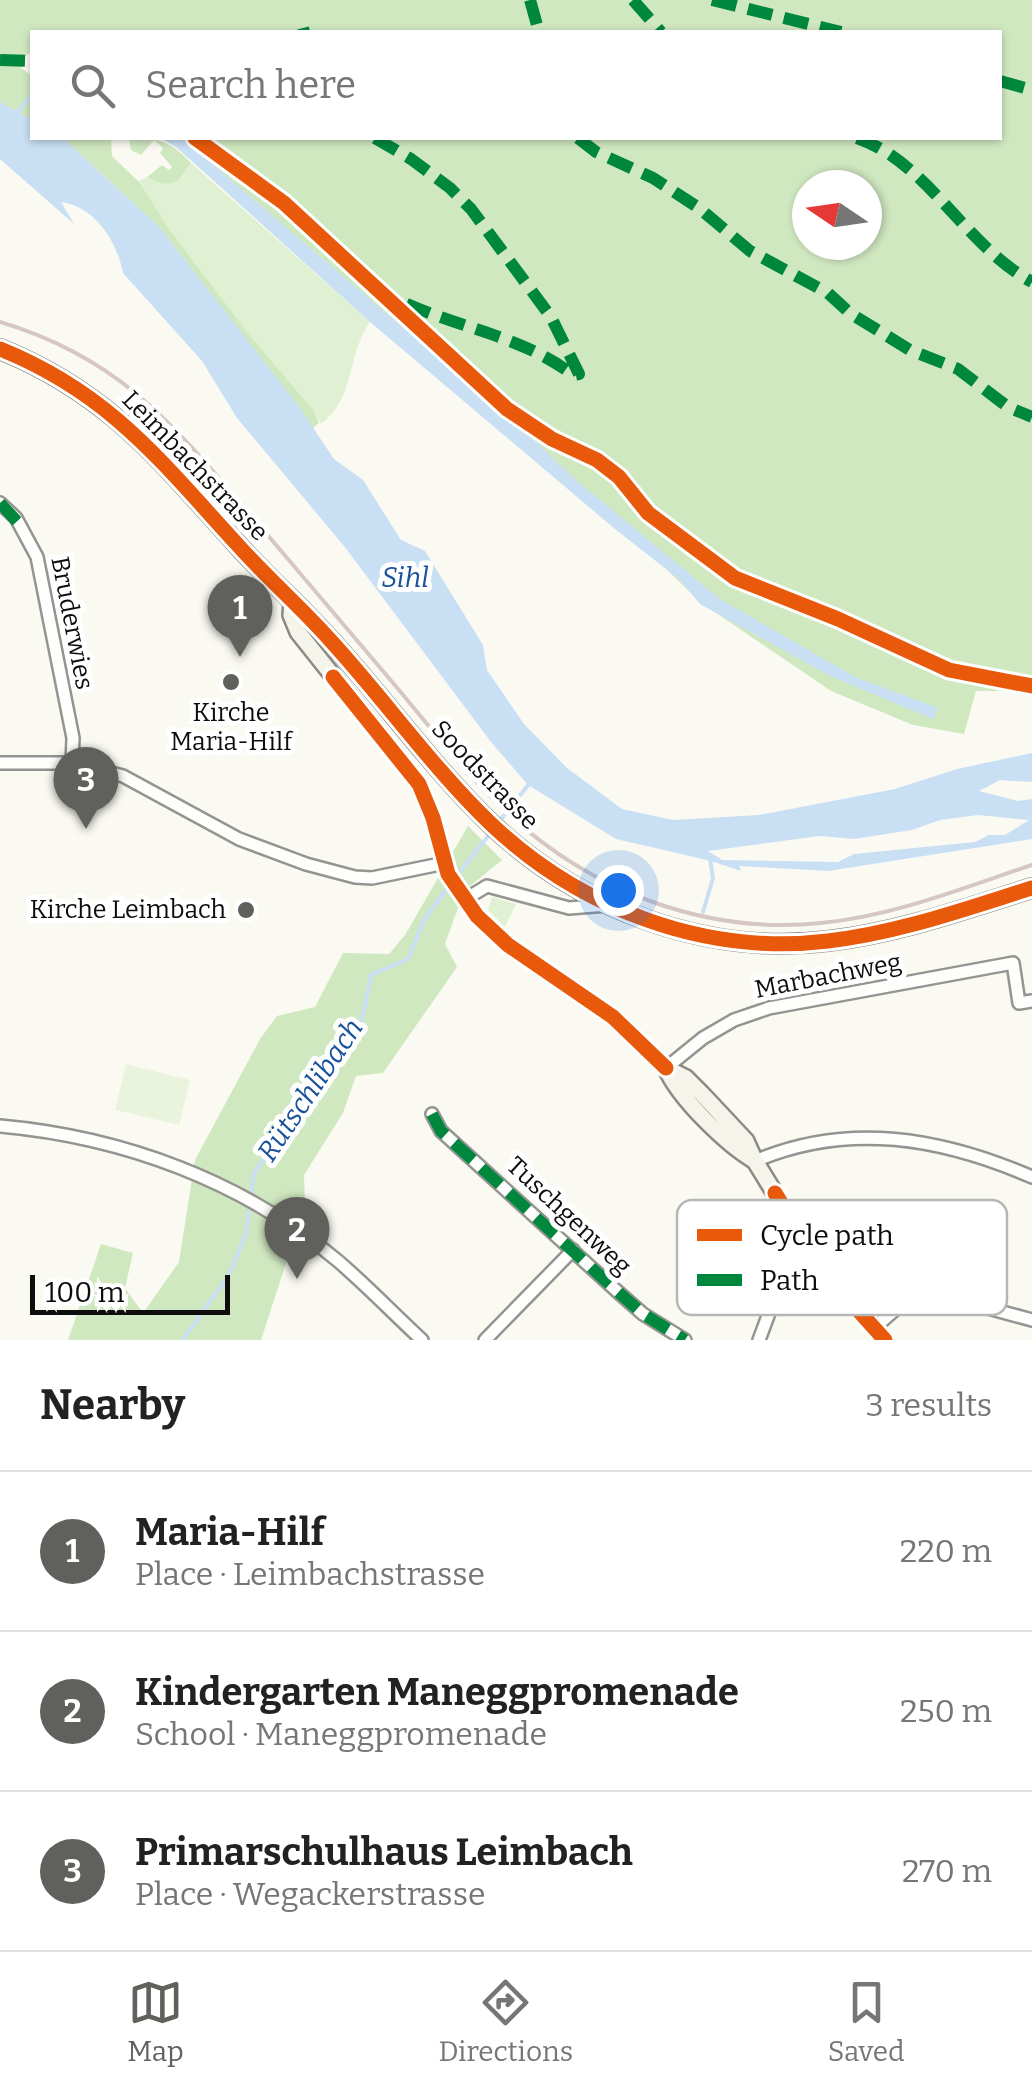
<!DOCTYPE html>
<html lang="en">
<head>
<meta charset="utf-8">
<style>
	:root { --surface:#fff; --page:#f6f6f6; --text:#222; --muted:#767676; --line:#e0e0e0; --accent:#60605d }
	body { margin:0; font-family:Bitter,serif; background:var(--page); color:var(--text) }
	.compass { position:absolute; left:792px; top:170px; width:90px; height:90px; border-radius:50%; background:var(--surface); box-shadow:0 2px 8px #0004; rotate:283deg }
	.scale { position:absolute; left:30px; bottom:25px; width:200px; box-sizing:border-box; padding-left:10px; border:5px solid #0d0d0d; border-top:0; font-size:28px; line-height:35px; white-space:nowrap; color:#0d0d0d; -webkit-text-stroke:8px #fff; paint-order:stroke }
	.you { position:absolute; left:618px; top:890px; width:35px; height:35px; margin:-25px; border:8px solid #fff; border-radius:50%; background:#1a73e8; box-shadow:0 0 0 15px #1a73e833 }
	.badge { display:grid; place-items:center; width:65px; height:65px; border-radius:50%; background:var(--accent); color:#fff; font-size:32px; font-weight:700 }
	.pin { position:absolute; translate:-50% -82px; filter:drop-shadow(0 2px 5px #0008) }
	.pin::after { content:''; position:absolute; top:52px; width:35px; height:30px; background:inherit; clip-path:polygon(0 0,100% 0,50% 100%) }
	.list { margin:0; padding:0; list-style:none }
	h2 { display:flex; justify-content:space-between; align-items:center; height:130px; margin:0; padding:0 40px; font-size:42px }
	h2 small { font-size:32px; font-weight:400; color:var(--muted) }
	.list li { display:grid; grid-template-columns:65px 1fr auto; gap:30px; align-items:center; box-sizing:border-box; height:160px; padding:0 40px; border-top:2px solid var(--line) }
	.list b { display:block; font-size:38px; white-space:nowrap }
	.list p { margin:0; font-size:32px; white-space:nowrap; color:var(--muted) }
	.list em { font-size:32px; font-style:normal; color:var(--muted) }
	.icon { flex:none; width:55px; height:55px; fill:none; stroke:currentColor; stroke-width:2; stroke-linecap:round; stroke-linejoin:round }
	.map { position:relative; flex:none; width:1032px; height:1340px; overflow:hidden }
	.search { position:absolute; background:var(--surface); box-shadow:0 2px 8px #0004; left:30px; right:30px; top:30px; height:110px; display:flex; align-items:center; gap:25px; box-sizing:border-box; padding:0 35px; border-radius:0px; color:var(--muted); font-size:38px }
	.sheet { height:610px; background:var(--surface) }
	nav { display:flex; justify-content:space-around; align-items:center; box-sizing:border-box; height:140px; border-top:2px solid var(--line); background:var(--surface); font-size:28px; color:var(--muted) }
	nav a { display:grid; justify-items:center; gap:5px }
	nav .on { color:var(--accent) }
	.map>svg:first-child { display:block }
	.green { fill:#e0f0d2 }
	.forest { fill:#d0e8c0; fill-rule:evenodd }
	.pitch { fill:#eaf4dc }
	.water { fill:#c9dff4; fill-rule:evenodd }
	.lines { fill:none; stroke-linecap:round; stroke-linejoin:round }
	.stream { stroke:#c9dff4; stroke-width:4 }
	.street-casing { stroke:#949490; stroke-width:16 }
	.secondary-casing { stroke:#8b8a87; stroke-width:20 }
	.primary-casing { stroke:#81817d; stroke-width:22 }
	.street { stroke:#fefefd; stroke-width:11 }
	.secondary { stroke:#f4f4ea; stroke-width:15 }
	.primary { stroke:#ebe9d9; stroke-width:18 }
	.rail { stroke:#d6c7c4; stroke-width:4 }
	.quiet { stroke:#00873e; stroke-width:12; stroke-dasharray:25 12; stroke-linecap:butt }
	.cycleway-casing { stroke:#fff; stroke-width:21 }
	.cycleway { stroke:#e8590c; stroke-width:15 }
	.poi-dot { fill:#60605d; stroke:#fff; stroke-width:4 }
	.labels { text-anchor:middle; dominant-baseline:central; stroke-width:10; stroke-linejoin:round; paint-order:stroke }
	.street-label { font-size:25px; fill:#0d0d0d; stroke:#fff }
	.poi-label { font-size:25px; fill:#0d0d0d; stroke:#fff }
	.water-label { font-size:28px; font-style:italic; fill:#19519c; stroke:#fff }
	.key { fill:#fff; stroke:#b6b6b6; stroke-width:2.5 }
	.key-label { font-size:28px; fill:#0d0d0d }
</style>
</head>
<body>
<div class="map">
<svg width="1032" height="1340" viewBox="0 0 1032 1340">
	<rect width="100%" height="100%" fill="#fbfaf2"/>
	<path class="green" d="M191 163 370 322C347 354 355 399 321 424L314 411 248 333 170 230 139 181 147 177 178 181Z
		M492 897 516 904 505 927 488 910Z"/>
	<path class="forest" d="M0 0H1032V691H976L964 734 913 725 831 691 700 602 536 442 181 138H1000V32H32V54L29 53 16 64 32 76V120L0 102ZM807 185H867V245H807Z
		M63 138H111L112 156 140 183 170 230 248 333 314 411 319 423 313 428 160 228Z
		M129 138C158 138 171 141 191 163L178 181 164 184 147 177 162 165 169 170 172 167 160 153 163 148 154 140 141 155 131 150Z
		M468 826 502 860 464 891 445 944 457 967 383 1073 356 1076 343 1113 304 1175 305 1205 261 1340H68L101 1244 133 1253 125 1288 143 1313 179 1262 195 1160 260 1039 277 1016 315 1007 343 953 389 954 405 935Z"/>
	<path class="pitch" d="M126 1064 190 1080 179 1125 115 1110Z"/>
	<path class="water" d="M0 102 32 120V138H63L160 228 297 404 334 459 363 480 401 540 425 551 483 645 487 670 524 724 567 768 622 809 673 820 759 815 895 789 957 769 1032 753V782L1000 780 979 791 1018 801 1032 799V839L828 871 739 866 741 871 711 861 616 839 528 785 491 742 344 546 237 418 202 361 123 273C117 242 96 207 61 202L74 224 0 159ZM978 815 1029 820 1005 835H989L975 842 854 854 838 862 722 860 708 851 819 836 854 839 912 830 940 820Z
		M160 138H181L188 143 536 442 577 481 720 599 855 677 938 708 933 719 830 676 700 604 680 580 615 529 370 322 175 146Z"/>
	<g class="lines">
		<path class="stream" d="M16 114 32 95
			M498 823 529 784
			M455 878 492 831
			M703 912 713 878 710 859
			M183 1340 230 1273 246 1234 254 1173 310 1094 322 1065 361 1025 371 975 408 959 425 918 449 886"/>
		<g class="street-casing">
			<path id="street" d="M0 503 16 518 37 557 73 738 72 763
				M0 763H72L123 776 239 839 306 864 355 877 372 878 445 863
				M464 900 487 886 569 908 607 905
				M666 1068 703 1038 734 1020 769 1008 1013 963 1019 1003 1032 1001
				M432 1114 441 1131 618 1292 643 1314 685 1340
				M0 1126C123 1137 243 1181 338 1261 367 1286 394 1314 422 1340
				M755 1161C848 1121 942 1138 1032 1177
				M874 1328 905 1301 933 1293 1032 1320
				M485 1340 573 1250
				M759 1340 784 1273 808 1251"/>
		</g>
		<g class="secondary-casing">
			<path id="secondary" d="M292 601 291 615 298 632 419 784 433 818 448 874 477 916 508 945 613 1017 666 1068 686 1078 702 1094 746 1141 755 1161 821 1269 885 1340
				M666 1068C679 1098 726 1144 755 1161"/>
		</g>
		<g class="primary-casing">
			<path id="primary" d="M0 349C109 393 160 460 236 543 266 577 301 607 331 641 385 700 432 767 490 823 579 908 704 956 828 941 898 933 965 909 1032 888"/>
		</g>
		<use href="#street" class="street"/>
		<use href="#secondary" class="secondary"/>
		<use href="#primary" class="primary"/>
		<path class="rail" d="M0 322C114 356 168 418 243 506 295 567 347 629 399 690 433 731 466 773 504 810 589 890 703 935 821 923 894 916 963 888 1032 865"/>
		<path class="quiet" d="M530 0 539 32
			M633 0 661 32
			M712 0 841 32
			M303 28 304 32
			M0 60 32 61
			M1000 81 1032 90
			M375 138 411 159 450 188 471 209 551 317 579 374 573 375C524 337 460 328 405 303
			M578 138 596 152 653 178 699 208 750 251 828 293 851 314 910 350 958 369 1008 407 1032 417
			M857 138C929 163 963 244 1032 282
			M0 503 24 529
			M432 1114 441 1131 618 1292 643 1314 685 1340"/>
		<g class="cycleway-casing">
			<path id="cycleway" d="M195 138 284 203 507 409 552 439 597 460 619 477 648 513 735 578 838 619 949 670 1032 686
				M0 349C109 393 160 460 236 543 266 577 301 607 331 641 385 700 432 767 490 823 579 908 704 956 828 941 898 933 965 909 1032 888
				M333 677 419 784 433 818 448 874 477 916 508 945 613 1017 666 1068
				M775 1193 821 1269 885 1340"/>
		</g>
		<use href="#cycleway" class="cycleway"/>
	</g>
	<g class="poi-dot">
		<circle cx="231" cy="682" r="10"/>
		<circle cx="246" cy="910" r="10"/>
	</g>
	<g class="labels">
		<g class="street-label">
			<text transform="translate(195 466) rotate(46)">Leimbachstrasse</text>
			<text transform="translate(72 623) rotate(79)">Bruderwies</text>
			<text transform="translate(485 775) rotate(46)">Soodstrasse</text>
			<text transform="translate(828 976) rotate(-11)">Marbachweg</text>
			<text transform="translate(569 1216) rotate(43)">Tuschgenweg</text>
		</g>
		<g class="poi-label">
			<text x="231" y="713">Kirche<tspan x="231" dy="29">Maria-Hilf</tspan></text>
			<text x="226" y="910" text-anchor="end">Kirche Leimbach</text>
		</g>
		<g class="water-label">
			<text x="405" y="577">Sihl</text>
			<text transform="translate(310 1090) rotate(-56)">Rütschlibach</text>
		</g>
	</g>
	<rect x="677" y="1200" width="330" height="115" rx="15" class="key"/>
	<rect x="697" y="1229" width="45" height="12" fill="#e8590c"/>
	<rect x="697" y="1274" width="45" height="12" fill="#00873e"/>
	<g class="key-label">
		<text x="760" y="1245">Cycle path</text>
		<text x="760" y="1290">Path</text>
	</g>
</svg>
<svg class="compass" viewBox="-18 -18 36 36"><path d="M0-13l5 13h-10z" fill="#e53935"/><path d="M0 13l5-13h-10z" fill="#767676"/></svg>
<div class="scale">100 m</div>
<div class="you"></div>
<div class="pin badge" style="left:240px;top:657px">1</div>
<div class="pin badge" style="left:297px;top:1279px">2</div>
<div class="pin badge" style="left:86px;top:829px">3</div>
<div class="search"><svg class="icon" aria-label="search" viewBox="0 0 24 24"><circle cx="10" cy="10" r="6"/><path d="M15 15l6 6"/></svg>Search here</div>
</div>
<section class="sheet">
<h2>Nearby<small>3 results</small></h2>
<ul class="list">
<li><span class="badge">1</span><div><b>Maria-Hilf</b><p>Place · Leimbachstrasse</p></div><em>220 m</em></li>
<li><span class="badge">2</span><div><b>Kindergarten Maneggpromenade</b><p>School · Maneggpromenade</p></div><em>250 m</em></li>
<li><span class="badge">3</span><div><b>Primarschulhaus Leimbach</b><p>Place · Wegackerstrasse</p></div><em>270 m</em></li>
</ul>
</section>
<nav>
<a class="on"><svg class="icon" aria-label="map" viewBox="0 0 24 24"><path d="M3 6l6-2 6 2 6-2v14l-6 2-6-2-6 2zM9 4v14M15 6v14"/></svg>Map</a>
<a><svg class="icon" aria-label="directions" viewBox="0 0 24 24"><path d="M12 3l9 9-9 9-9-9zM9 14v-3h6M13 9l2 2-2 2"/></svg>Directions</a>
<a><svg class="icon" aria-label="saved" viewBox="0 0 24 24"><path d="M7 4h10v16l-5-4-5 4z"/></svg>Saved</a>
</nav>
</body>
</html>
